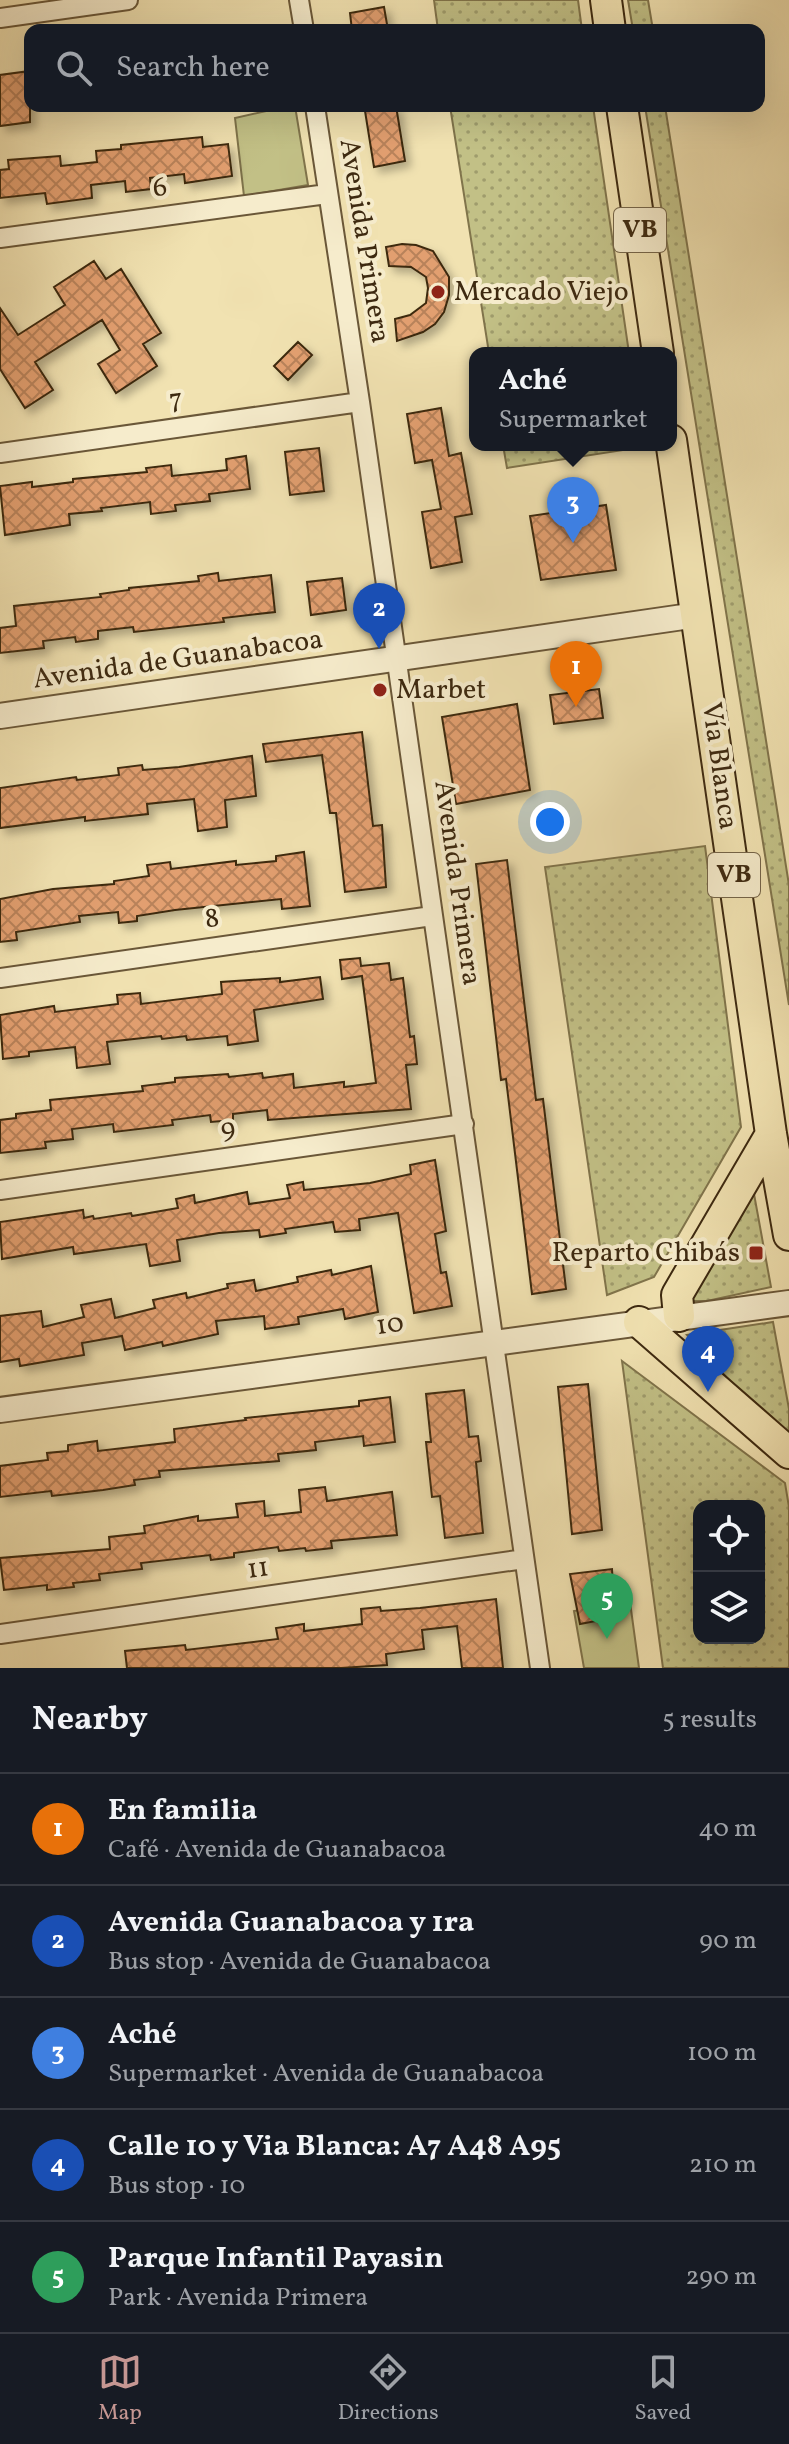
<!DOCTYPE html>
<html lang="en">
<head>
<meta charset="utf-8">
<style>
	:root { --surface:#171b24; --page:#242831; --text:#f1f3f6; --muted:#9ea1a6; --line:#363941; --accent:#c59692 }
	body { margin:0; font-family:Vollkorn,serif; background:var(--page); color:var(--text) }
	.controls { position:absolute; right:24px; bottom:24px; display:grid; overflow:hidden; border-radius:16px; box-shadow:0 8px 32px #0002 }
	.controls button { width:72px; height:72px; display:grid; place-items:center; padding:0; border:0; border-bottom:2px solid var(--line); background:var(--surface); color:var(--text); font:40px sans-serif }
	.you { position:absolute; left:550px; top:822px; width:28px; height:28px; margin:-20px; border:6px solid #fff; border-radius:50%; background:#1a73e8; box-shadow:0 0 0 12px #1a73e833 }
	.badge { display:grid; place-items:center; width:52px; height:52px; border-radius:50%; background:var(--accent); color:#fff; font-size:26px; font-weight:700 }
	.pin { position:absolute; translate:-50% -66px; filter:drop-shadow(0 2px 4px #0008) }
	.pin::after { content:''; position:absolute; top:42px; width:28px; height:24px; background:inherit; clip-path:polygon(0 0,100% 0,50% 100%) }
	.popup { position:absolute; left:469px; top:347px; width:208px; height:104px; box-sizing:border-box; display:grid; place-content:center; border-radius:16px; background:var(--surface); filter:drop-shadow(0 2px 6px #0005); font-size:26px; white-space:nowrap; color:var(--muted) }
	.popup b { font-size:30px; color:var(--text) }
	.popup::after { content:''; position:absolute; left:50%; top:100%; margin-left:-16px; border:16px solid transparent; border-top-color:var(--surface) }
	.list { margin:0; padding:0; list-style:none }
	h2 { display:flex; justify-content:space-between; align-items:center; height:104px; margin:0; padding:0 32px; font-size:34px }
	h2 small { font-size:26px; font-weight:400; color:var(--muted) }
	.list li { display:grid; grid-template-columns:52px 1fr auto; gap:24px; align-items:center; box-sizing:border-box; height:112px; padding:0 32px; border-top:2px solid var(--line) }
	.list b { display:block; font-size:30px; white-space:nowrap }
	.list p { margin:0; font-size:26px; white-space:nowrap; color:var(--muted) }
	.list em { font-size:26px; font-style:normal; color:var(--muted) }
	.icon { flex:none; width:44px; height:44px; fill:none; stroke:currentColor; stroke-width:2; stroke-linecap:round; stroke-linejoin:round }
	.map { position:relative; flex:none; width:789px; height:1668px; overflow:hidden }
	.search { position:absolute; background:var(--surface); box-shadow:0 8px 32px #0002; left:24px; right:24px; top:24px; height:88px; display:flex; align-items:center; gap:20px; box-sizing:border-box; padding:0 28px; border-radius:16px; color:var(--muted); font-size:30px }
	.sheet { height:664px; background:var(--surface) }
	nav { display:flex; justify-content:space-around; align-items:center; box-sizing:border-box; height:112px; border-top:2px solid var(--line); background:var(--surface); font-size:22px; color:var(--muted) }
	nav a { display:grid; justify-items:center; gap:4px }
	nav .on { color:var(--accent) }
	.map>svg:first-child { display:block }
	.grass { fill:url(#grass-dots); stroke:#80744b; stroke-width:2; fill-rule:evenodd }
	.green { fill:#c2c086; stroke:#80744b; stroke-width:2 }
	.building { fill:url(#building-cross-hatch); stroke:#3d2910; stroke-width:2; filter:url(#shadow) }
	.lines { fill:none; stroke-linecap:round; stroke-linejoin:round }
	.minor-casing { stroke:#6a5738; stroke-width:22 }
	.tertiary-casing { stroke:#6a5738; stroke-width:28 }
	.primary-casing { stroke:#3d2910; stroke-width:34 }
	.minor { stroke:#f6eccc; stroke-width:18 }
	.tertiary { stroke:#f6eccc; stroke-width:24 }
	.primary { stroke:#f1e2b1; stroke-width:30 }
	.poi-dot { fill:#8f2418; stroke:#f6eccc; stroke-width:3 }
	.labels { text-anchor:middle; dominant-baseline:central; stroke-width:8; stroke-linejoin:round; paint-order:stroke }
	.shield { fill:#f6eccc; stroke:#746448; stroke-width:2 }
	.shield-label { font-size:26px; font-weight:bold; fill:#3d2910 }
	.street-label { font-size:28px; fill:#3d2910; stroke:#f6eccc }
	.poi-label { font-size:28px; fill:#3d2910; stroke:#f6eccc; text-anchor:start }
</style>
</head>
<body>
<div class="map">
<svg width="789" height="1668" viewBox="0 0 789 1668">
	<defs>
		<pattern id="grass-dots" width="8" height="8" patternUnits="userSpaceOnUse" patternTransform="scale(2)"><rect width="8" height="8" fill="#c2c086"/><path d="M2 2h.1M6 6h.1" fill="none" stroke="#9f9c6c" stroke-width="1.8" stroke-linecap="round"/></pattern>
		<pattern id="building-cross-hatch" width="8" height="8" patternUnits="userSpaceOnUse" patternTransform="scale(2)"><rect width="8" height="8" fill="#e29f6f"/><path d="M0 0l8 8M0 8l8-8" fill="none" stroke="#b8825a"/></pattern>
		<filter id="shadow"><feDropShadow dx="5.5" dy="5.5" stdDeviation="4" flood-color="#0004"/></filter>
	</defs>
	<rect width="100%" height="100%" fill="#f1e2b1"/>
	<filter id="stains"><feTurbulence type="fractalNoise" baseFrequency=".0025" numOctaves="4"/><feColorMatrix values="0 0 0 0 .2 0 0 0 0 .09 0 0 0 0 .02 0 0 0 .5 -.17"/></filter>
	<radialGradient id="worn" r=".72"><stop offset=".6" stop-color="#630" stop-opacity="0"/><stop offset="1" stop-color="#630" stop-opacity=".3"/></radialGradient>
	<path class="grass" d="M434 0H578L582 30H438Z
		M628 0H648L653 30H633Z
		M450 106H593L629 353H489Z
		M645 106H665L789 885V1005Z
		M503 445H643V447L507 468Z
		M705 846 741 1127 654 1277 607 1295 545 867Z
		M752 1183 771 1287 707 1301H692L689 1288Z
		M773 1322 789 1409V1433L745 1397 687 1335Z
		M622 1361 785 1483 789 1507V1668H663ZM699 1506H759V1638H699Z"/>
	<path class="green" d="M289 106H295L308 185 244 196 235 118Z
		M630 1602 639 1668H584L574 1611Z"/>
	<path class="building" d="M384 7 388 30H352L350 13Z
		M30 71V122L0 126V75Z
		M396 106 405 161 374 167 365 111Z
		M202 137 203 147 228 144 232 176 185 183 184 174 150 178 151 189 126 192 125 181 91 185 92 198 47 204 45 193 0 198V170L9 169 8 160 60 156 61 166 97 162 96 151 121 149V145Z
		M402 244 416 245 433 251 449 277V295L444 312 435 324 423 332 397 341 395 319 410 315 426 303 428 288 426 277 411 267 389 266 386 247Z
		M94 261 106 279 121 269 161 333 143 344 157 366 116 393 98 364 120 350 102 320 35 362 53 390 25 408 0 369V308L18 335 65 305 54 287Z
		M298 342 312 355 288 380 274 366Z
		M441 408 449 456 461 453 472 514 455 517 462 562 431 568 422 512 441 509 432 460 415 463 407 414Z
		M319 448 324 491 290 495 285 452Z
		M246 456 250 489 209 494 210 501 175 505 176 511 151 514 150 502 101 508 102 511 69 514 70 525 5 535 0 486 32 482V487L73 482V479L147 472 146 468 171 465 172 476 227 470 226 459Z
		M606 505 616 570 541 580 530 516Z
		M218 573 219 581 271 575 275 612 223 618 224 622 134 632 133 627 98 631V639L76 642 75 637 43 641 44 648 0 653V628L16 626 14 606 101 597 100 594 129 590V588L199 581 198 576Z
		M342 578 346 610 311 615 307 582Z
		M599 689 603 718 554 724 550 695Z
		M517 704 530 790 456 804 442 717Z
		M362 732 373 826 382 825 386 887 345 892 336 813H330L322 755 266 762 263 744Z
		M252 756 256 796 225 800 227 827 198 831 194 799 147 804 148 814 85 821V817L0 828V788L76 777 77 780 119 775 118 768 142 765 143 770 179 767Z
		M304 852 310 906 282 909 281 899 175 910 137 916V921L119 923 118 912 79 916 80 922 16 932 17 940 0 942V899L53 889 114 884V881L149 876 147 865 170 862 171 869 236 861V865L276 861V856Z
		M507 860 536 1100 543 1099 566 1289 532 1294 506 1079 501 1080 476 864Z
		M360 958 361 966 389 963 391 980 403 978 410 1037 414 1036 417 1064 406 1065 411 1109 268 1120 267 1110 233 1114V1120L211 1122 210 1115 172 1120 173 1125 114 1132 113 1124 72 1129 73 1139 45 1142 46 1148 0 1153V1120L16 1118V1114L51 1110 50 1100 143 1091 142 1086 175 1082V1078L228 1074 229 1077 262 1073 263 1078 293 1074 294 1088 344 1082V1087L376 1083 362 976 342 979 340 960Z
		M320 977 323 999 254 1010 258 1041 228 1045 227 1036 187 1040 186 1036 162 1039 161 1036 107 1042 110 1064 77 1068 75 1047 29 1052V1056L3 1059 0 1015 54 1006 55 1012 118 1004 117 995 140 993 141 1004 222 994 221 982 280 978V982Z
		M435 1160 446 1231 435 1234 441 1273 446 1272 452 1306 414 1313 398 1213 359 1219 360 1230 335 1232 333 1222 285 1229 286 1233 260 1237 259 1230 219 1233 177 1240 180 1261 150 1266 146 1244 74 1254 73 1247 2 1259 0 1222 83 1210 84 1218 93 1216 94 1219 131 1213 132 1216 178 1208 176 1199 194 1195 195 1203 247 1192 249 1204 290 1198 287 1185 303 1182 304 1190 370 1183 411 1174 410 1165Z
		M371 1266 378 1312 345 1319 343 1309 298 1317 299 1324 265 1329 264 1316 216 1321 218 1334 163 1346 162 1342 125 1350 122 1336 82 1343 84 1355 20 1366 19 1359 0 1362V1316L41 1311 43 1327 84 1317 81 1305 111 1299 115 1318 155 1308 153 1300 186 1293 187 1298 228 1288 227 1284 254 1280 256 1291 298 1282 297 1277 331 1270 332 1275Z
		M588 1384 602 1530 572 1534 558 1387Z
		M464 1390 469 1437 478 1436 481 1461 476 1462 483 1533 445 1538 440 1496 432 1497 426 1442H431L426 1394Z
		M390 1397 395 1442 364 1446 363 1436 315 1442 316 1450 278 1454 279 1461 159 1471 160 1477 134 1480 135 1485 103 1490 52 1496 51 1491 0 1497V1466L48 1460 47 1453 68 1451V1445L97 1441 98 1451 175 1442 174 1429 246 1420 245 1418 359 1406V1401Z
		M325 1487 327 1501 392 1492 397 1535 331 1541 332 1548 306 1551 305 1548 279 1551 278 1547 234 1553V1557L211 1560 210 1555 141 1563 142 1569 99 1574 100 1580 73 1583 74 1587 47 1590V1585L4 1590 0 1558 110 1549 109 1537 145 1533 144 1526 198 1516V1521L238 1517 236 1504 264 1501 265 1516 301 1512 299 1490Z
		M612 1569 613 1586 592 1588 596 1621 580 1624 570 1574Z
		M496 1599 503 1668H462L457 1626 422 1630 424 1649 386 1654 387 1665 341 1668H127L125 1651 185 1645 186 1650 278 1639 276 1628 304 1624V1631L362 1624 361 1609 380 1607 381 1611 420 1608Z"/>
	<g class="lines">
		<g class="minor-casing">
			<path id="minor" d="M299 0 304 30
				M0 18 128 0
				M315 106 360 402 540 1668
				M0 238 327 194
				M0 453 360 402
				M0 978 432 916
				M0 1190 464 1124
				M0 1634 524 1559"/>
		</g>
		<g class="tertiary-casing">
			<path id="tertiary" d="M0 716 697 615
				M0 1410 789 1303"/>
		</g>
		<g class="primary-casing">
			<path id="primary" d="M606 0 610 30
				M622 106 658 353
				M671 440 771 1134 789 1235
				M679 1316 677 1295 771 1134
				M639 1322 789 1453"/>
		</g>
		<use href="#minor" class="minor"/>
		<use href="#tertiary" class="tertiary"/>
		<use href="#primary" class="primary"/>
	</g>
	<g class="poi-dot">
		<circle cx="438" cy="292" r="8"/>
		<circle cx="380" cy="690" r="8"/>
		<rect x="748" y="1245" width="16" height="16" rx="4"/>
	</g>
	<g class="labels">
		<g class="shield">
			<rect x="614" y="208" width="52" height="44" rx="6"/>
			<rect x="708" y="853" width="52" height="44" rx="6"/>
		</g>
		<g class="shield-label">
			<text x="640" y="230">VB</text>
			<text x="734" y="875">VB</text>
		</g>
		<g class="street-label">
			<text transform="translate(160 188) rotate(-8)">6</text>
			<text transform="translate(364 241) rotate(81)">Avenida Primera</text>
			<text transform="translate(176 400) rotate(-8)">7</text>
			<text transform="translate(178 660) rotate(-8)">Avenida de Guanabacoa</text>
			<text transform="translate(719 766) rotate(82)">Vía Blanca</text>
			<text transform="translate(457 883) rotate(82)">Avenida Primera</text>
			<text transform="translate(212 919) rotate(-8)">8</text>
			<text transform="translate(228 1129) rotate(-8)">9</text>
			<text transform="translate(390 1325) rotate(-8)">10</text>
			<text transform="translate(258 1569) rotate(-8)">11</text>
		</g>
		<g class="poi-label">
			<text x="454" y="292">Mercado Viejo</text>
			<text x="396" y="690">Marbet</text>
			<text x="740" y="1253" text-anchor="end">Reparto Chibás</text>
		</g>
	</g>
	<rect width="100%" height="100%" filter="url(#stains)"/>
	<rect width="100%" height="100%" fill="url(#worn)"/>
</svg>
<div class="controls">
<button><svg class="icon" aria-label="locate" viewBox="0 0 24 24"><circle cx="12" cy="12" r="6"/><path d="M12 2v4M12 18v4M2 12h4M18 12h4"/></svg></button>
<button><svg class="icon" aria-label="layers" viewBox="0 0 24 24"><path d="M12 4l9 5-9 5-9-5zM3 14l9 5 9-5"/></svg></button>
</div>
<div class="you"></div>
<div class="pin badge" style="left:576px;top:707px;background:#e8710a">1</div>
<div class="pin badge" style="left:379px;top:649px;background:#1a4fb4">2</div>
<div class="pin badge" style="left:573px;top:543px;background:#3f7fe0">3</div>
<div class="popup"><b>Aché</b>Supermarket</div>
<div class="pin badge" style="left:708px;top:1392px;background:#1a4fb4">4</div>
<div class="pin badge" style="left:607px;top:1639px;background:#2e9e5b">5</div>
<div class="search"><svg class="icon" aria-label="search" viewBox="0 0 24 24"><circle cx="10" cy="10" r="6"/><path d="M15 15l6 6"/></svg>Search here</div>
</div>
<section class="sheet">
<h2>Nearby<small>5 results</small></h2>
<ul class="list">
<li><span class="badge" style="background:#e8710a">1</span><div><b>En familia</b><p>Café · Avenida de Guanabacoa</p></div><em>40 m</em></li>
<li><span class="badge" style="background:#1a4fb4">2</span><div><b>Avenida Guanabacoa y 1ra</b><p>Bus stop · Avenida de Guanabacoa</p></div><em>90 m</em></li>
<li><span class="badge" style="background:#3f7fe0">3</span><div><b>Aché</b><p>Supermarket · Avenida de Guanabacoa</p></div><em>100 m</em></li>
<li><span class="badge" style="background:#1a4fb4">4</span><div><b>Calle 10 y Via Blanca: A7 A48 A95</b><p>Bus stop · 10</p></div><em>210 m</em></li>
<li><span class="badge" style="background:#2e9e5b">5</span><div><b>Parque Infantil Payasin</b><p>Park · Avenida Primera</p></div><em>290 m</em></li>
</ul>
</section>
<nav>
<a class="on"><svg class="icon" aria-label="map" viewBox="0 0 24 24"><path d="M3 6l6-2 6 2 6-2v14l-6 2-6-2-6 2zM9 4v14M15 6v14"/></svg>Map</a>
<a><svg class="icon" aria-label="directions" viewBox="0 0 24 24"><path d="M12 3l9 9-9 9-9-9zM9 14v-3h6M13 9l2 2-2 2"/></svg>Directions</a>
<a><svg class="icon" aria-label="saved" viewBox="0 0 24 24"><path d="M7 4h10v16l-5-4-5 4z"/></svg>Saved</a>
</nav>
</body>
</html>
